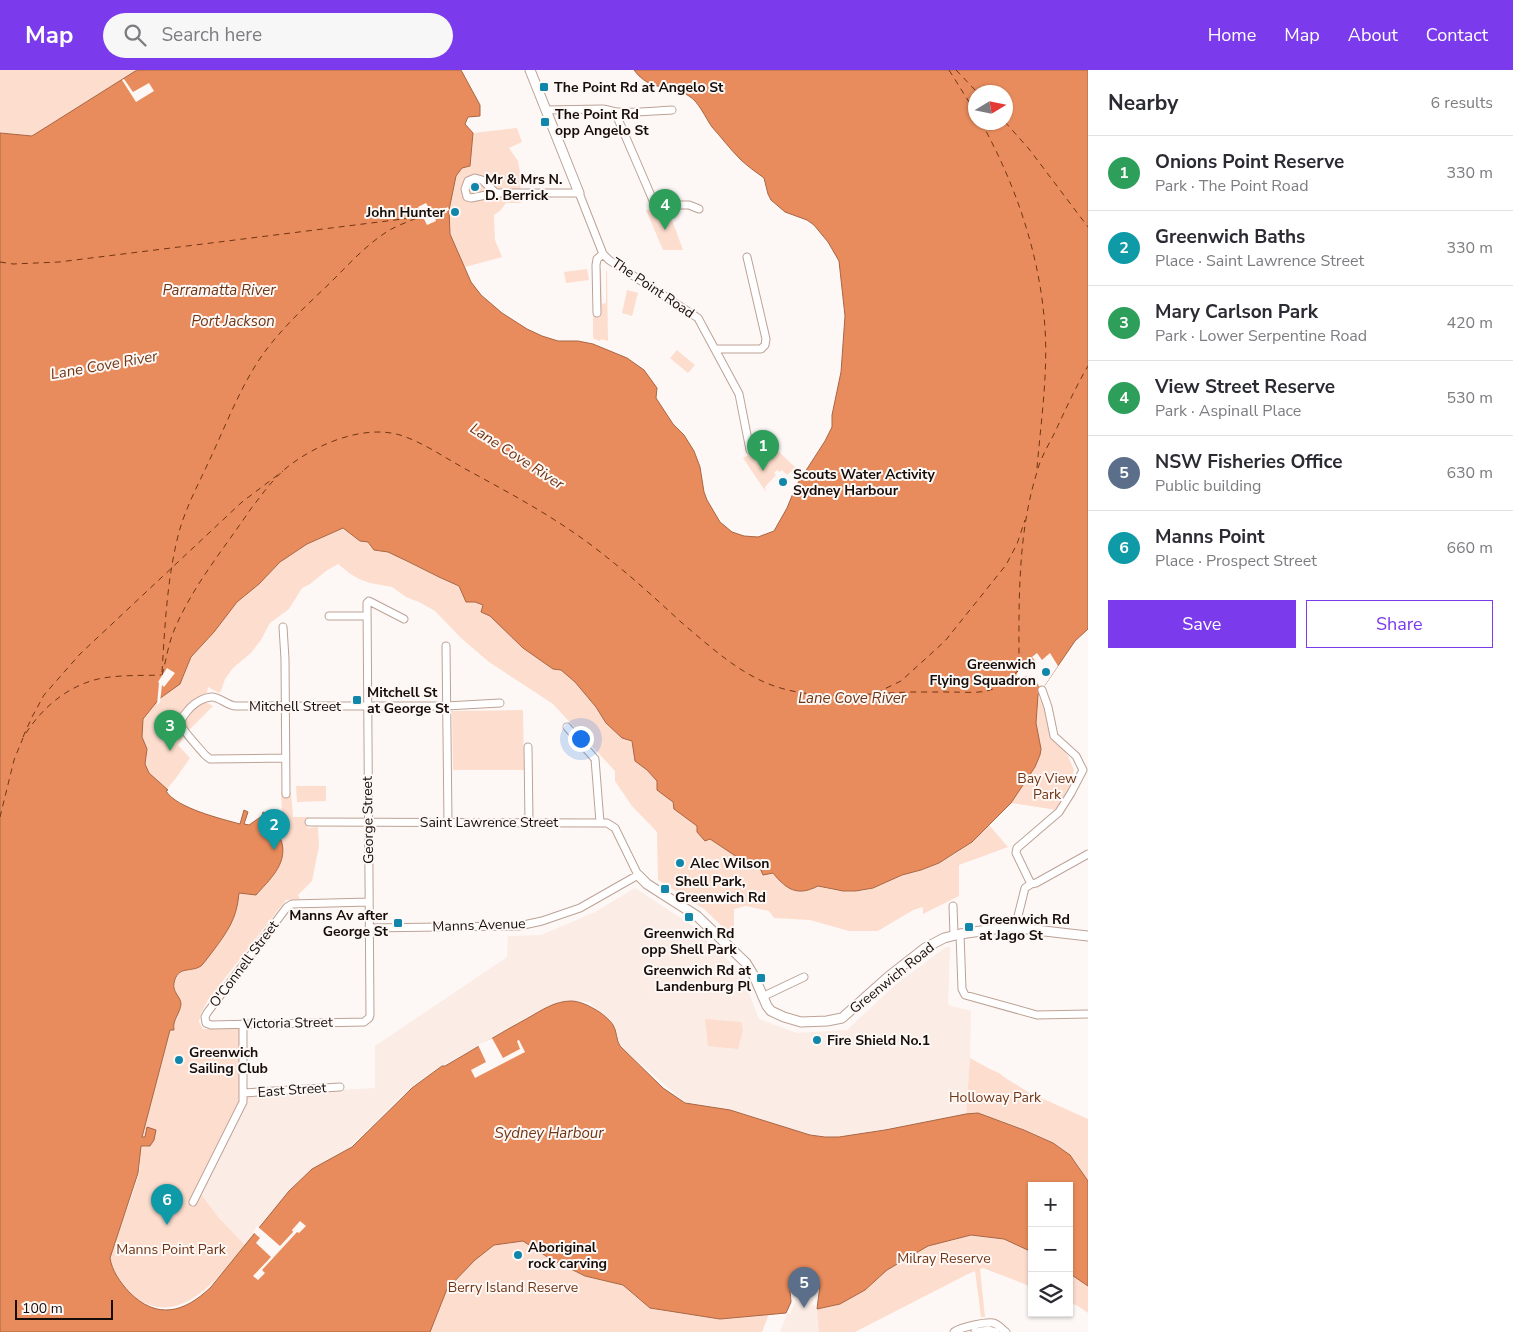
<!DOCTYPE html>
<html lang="en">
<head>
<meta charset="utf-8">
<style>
	:root { --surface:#fff; --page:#f7f7f7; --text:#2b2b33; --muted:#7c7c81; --line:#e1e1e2; --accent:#7c3aed }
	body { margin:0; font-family:"Nunito Sans",sans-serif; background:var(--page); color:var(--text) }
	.controls { position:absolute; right:15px; bottom:15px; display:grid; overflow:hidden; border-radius:0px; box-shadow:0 1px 4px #0004 }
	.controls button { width:45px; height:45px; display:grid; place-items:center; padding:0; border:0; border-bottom:1px solid var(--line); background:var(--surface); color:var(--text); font:25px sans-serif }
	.compass { position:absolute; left:968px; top:15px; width:45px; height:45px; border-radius:50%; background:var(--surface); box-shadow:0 1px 4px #0004; rotate:80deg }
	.scale { position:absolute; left:15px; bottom:12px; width:98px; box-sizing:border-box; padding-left:5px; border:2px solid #160d09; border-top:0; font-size:14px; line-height:18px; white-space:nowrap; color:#160d09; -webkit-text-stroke:4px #fdf8f5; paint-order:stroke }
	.you { position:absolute; left:580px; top:668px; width:18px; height:18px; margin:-12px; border:4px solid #fff; border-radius:50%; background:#1a73e8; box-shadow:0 0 0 8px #1a73e833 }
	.badge { display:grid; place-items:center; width:32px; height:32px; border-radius:50%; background:var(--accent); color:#fff; font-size:16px; font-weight:700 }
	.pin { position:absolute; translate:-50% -41px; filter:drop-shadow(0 1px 2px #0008) }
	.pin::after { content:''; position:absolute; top:26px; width:18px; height:15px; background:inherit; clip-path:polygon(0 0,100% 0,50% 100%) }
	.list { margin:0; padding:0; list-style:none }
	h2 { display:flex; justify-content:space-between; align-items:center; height:65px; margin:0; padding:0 20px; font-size:21px }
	h2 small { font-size:16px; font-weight:400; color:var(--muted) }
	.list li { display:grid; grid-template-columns:32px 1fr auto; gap:15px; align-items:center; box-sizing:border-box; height:75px; padding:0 20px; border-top:1px solid var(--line) }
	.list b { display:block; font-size:19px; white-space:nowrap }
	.list p { margin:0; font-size:16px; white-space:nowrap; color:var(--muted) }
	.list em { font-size:16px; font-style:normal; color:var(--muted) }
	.actions { display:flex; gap:10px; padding:15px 20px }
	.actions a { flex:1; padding:11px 0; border:1px solid var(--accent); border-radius:0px; text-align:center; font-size:18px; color:var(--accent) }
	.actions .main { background:var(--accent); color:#fff }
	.icon { flex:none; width:28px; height:28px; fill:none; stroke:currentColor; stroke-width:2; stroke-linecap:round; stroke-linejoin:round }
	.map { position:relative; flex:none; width:1088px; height:1262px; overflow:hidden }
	header { display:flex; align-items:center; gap:30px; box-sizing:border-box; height:70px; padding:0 25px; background:var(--accent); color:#fff }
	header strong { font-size:24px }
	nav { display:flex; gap:28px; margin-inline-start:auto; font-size:18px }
	.search { width:350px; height:45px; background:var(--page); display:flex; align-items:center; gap:12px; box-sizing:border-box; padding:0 18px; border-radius:28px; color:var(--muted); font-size:19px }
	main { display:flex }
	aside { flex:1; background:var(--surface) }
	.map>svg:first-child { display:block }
	.built { fill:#fbece5 }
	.green { fill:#fdddce }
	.water { fill:#e88c5d; stroke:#a96644; fill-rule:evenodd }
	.pier { fill:#fdf8f5 }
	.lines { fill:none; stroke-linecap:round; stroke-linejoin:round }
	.ferry { stroke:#703514; stroke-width:1; stroke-dasharray:6 5; stroke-linecap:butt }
	.minor-casing { stroke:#bda296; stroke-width:9 }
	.tertiary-casing { stroke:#bda296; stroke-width:11 }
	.minor { stroke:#fff; stroke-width:7 }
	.tertiary { stroke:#fff; stroke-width:9 }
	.poi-dot { fill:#1086ab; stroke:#fdf8f5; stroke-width:2 }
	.labels { text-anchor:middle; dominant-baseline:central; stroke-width:4; stroke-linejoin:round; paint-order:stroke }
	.poi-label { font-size:14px; font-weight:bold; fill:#160d09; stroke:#fdf8f5; text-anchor:start }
	.street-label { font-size:14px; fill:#160d09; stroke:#fdf8f5 }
	.park-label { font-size:14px; fill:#6f3413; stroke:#fdf8f5 }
	.water-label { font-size:15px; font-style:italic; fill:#703514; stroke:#fdf8f5 }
</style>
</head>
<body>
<header>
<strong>Map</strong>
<div class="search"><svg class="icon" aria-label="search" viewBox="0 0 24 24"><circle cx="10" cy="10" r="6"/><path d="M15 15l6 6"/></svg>Search here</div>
<nav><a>Home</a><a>Map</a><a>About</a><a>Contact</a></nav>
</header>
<main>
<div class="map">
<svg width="1088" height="1262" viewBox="0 0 1088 1262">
	<rect width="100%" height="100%" fill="#fdf8f5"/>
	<path class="built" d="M635 818 693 856 742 904 759 949 797 963 847 960 895 915 946 877H950L948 935 971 941 970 988 966 1044 840 1068 800 1063 687 1034 621 977 613 956 589 932 562 931 440 997 399 1028 348 1079 311 1100 245 1175 219 1148 200 1123 250 1025 375 1018V976L507 887 508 866 541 865 595 842Z
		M794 1216H812L813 1230 812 1235H815L816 1240 821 1243 822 1262H780L787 1244H790L796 1230Z"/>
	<path class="green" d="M0 0H137L32 66 0 63Z
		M517 58 522 72 509 78 518 91 520 102 521 133H506L500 141 494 145 495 170 502 187 465 197 450 164 449 140 456 106 462 98 470 95 473 63Z
		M668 139 683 180H663L646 140Z
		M587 199 589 210 566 213 564 202Z
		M598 199H601L602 234 606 233V201H607L608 271 601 269 600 271 594 269 593 267V244H595Z
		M627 220 638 223 632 246 622 243Z
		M677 280 695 295 688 303 670 288Z
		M760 378 767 384 778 381 796 398 787 405 782 400 780 402 777 400 774 403 776 405 765 417 766 422 743 388Z
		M342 458 360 471 368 472 374 480 388 482 407 491 439 507 459 516 467 532H475L483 535 481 542 490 546 523 578 553 599 561 600 575 612 596 637 606 653 622 668 632 671 636 691C651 703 670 720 674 739L697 756 705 771 710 769 737 787 773 803 783 815 797 821 810 820 818 816C836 822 857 824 875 817 883 814 889 810 896 807 905 804 914 803 922 800 949 791 970 775 989 755L1008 777 959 795V826L923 844V837L913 840 878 861H849L810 850 774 848 769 841 746 836 734 839V868L704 839 658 810 657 762 632 736 615 711V701L553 634 489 592 461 568 435 541 419 532 406 527 392 517 370 513 359 509 349 503 338 494 326 501 310 514 302 518 289 539 270 553 261 570 251 583 233 598 225 609 221 621 219 623 208 617 205 632 213 636 189 660 178 675 190 688 176 708 167 719 149 703 145 694 147 680 142 667 143 649 159 629 183 609 191 588 214 562 237 532 259 514 280 492 307 474Z
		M1038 625 1047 642 1054 662 1069 688 1074 700 1068 723 1057 740 1011 733 1035 697 1036 639Z
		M523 640 524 700H453L452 641Z
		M296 716H326V731L297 732Z
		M281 722H291L293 747H308L307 758 318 757 319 776 312 811 298 825 300 829 286 830 208 930 201 943 199 952 203 959H239L240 1021 250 1025 200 1123 219 1148 245 1175C219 1208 178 1262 132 1225 123 1216 112 1203 110 1190 110 1183 115 1174 117 1168 124 1146 133 1125 139 1103 141 1094 139 1085 141 1076L147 1077 148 1057 145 1068 142 1067 170 960C173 955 182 938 180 932 177 921 169 921 177 907 182 897 192 901 200 896 205 893 209 886 213 881 228 861 237 848 239 822L256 825 282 773 271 751 282 744Z
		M705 949 741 952 743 960 738 979 708 976Z
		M970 988 990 999 999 1003 1007 1009 1028 1022 1088 1049V1111C1082 1103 1077 1092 1070 1085 1054 1069 989 1042 966 1044Z
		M951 1163 1017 1168 1032 1180V1217L983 1198 980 1199 985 1247H981L975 1201 966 1205 855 1262H819L817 1239 839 1234 865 1220 882 1202Z
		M523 1171 549 1188 585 1206 623 1215 650 1238 720 1249 769 1244 762 1262H430L447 1219 475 1190 494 1175Z
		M1069 1199 1088 1211V1243L1078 1236 1069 1232Z"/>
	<path class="water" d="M137 0H461L480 35V46L468 47 465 54 473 63 470 96 462 98 456 106 449 140 450 164 471 212 481 225 502 243 527 259 542 266 558 271H578L593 274 627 288 644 300 657 318 656 328 673 354 684 365 694 381 700 397 704 422 707 430 720 452 732 462 744 466 758 467 774 461 787 438 796 416 825 371 832 357V345L841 302 845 246 839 191 828 172 814 155 807 150 785 142 771 130 768 124 764 108C756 102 747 96 740 89 730 79 721 67 712 57 705 47 699 32 689 26 669 13 651 23 634 0H1088V559L1075 571 1038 625 1036 653 1041 679 1040 685 1035 697 1011 733 972 772 939 793 921 800 902 805 873 818 856 821H843L818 816C797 827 786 819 773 803L763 805 760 798 737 787 710 769 705 771 697 762V756L674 739 673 732 657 720V711L647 700 635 691 632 671 622 668 606 653 596 637 575 612 561 600 553 599 523 578 490 546 481 542 483 535 475 532H466L459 516 439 507 407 491 388 482 374 480 368 472 360 471 343 458 307 474 280 492 259 514 237 532 214 562 191 587 180 614 159 629 143 649 142 667 147 679 145 694 149 703 168 720 166 721C176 738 222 749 240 754L244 740 248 742 244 754 249 755 262 746 263 742 268 744C272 753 279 763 282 773 287 795 269 810 256 825L239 823C237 848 228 861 213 881 209 886 205 892 201 896 190 903 178 895 174 913 172 922 181 927 181 934 180 944 172 950 174 960H170L142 1067H145L147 1057 156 1060 154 1070 150 1076H141L138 1103 110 1188C112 1201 120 1212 129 1222 157 1250 184 1243 211 1217L289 1121 312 1099 352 1077 412 1018 442 996H445C473 980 500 963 528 948 542 940 555 931 571 931 584 931 606 944 613 955 617 961 616 970 620 976L663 1018 685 1033 730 1040 810 1065 825 1067H839L885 1060 966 1044 978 1043 1024 1060 1053 1073 1070 1085 1088 1111V1216L1069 1203V1116H1032V1182L1004 1169 971 1165 928 1176 887 1200 865 1220 840 1234 817 1239 820 1215 790 1220 791 1232 786 1243 720 1249 650 1238 623 1215 585 1206 549 1188 523 1171 494 1175 475 1190 447 1219 430 1262H0V63L32 66ZM976 22H1006V52H976Z"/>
	<path class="pier" d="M124 9 133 22 149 13 154 21 136 32 122 10Z
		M426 133 433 145 448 137 449 140 435 148 436 151 427 155 418 137Z
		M1037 583 1042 590 1050 583 1058 596 1041 621 1038 614 1026 606 1023 607 1020 614 1014 611 1020 596 1030 600 1032 596 1037 593 1032 587Z
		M167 598 175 603 164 617 162 615 160 632 157 635 159 613 158 612Z
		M492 968 503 988 520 979 517 971 519 970 525 982 475 1008 471 1000 486 992 478 975Z
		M300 1151 306 1156 299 1163 297 1162 262 1200 265 1203 258 1210 253 1206 271 1187 256 1173 260 1168 253 1162 257 1156 280 1176 293 1162 292 1160Z"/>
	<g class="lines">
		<path class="ferry" d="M949 0 976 43
			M956 0 977 22
			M981 52C1016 115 1040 185 1045 258 1048 304 1041 351 1037 398
			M1005 52 1029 79 1088 157
			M0 192 13 194 59 192 419 147
			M162 602C165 555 167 508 179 462 186 437 199 413 210 389 225 357 238 323 257 293 277 262 305 237 331 212 349 194 366 175 388 161 398 155 410 151 422 146
			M162 605C166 591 168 576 173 563 191 518 223 480 250 440 261 426 271 411 285 399 314 375 363 354 400 365 425 373 448 390 471 402 517 427 563 452 604 485 631 506 656 529 681 552 707 574 733 598 764 612 812 633 863 623 913 622 925 622 938 622 951 622 964 622 980 624 993 619 1003 615 1011 607 1019 600 1019 534 1017 466 1037 402 1040 389 1048 376 1054 364 1065 341 1075 318 1088 296
			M876 623 901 611 945 571 1006 495 1017 474 1025 450
			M26 663C41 640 62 621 88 612 109 604 139 606 161 605
			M23 667 32 647 44 625 80 584 242 432 283 401
			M0 747 14 690 23 668"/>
		<g class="minor-casing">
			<path id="minor" d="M546 40 603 39C608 39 613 42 618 42 636 43 654 41 672 40
				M615 42 655 135H689L699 139
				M496 123 482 110 475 108 468 111 465 119 467 127 471 128 496 123H579L603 184 609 190 698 248 739 324 750 380
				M597 243 596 195 597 189 603 184
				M715 279H761L765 275 766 269 747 187
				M329 546H366
				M283 557 285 589 286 724
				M446 576 448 753
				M567 657 595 689 600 752
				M528 677 529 752
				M285 688 210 689 205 685C201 680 181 659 181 654 180 648 187 642 190 638 195 633 203 628 211 627 219 626 227 636 236 636H446L500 633
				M309 752 607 753 615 758 638 805 580 838 542 851 519 856 369 858
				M1031 814 1036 813 1088 784
				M369 832 292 834 287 837 207 943 205 947 206 953 211 955 364 952 369 948 370 945 367 533 369 531 404 549
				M953 836 954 865
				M1015 858 1025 818 1031 814 1016 783 1017 778 1059 742 1071 723 1083 700 1076 686 1054 666 1048 637 1042 620
				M960 864 962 919 965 925 1037 945 1088 944
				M762 927 804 907
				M243 1023 340 1017
				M193 1132 243 1032V954
				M954 1262C961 1257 985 1252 993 1253 998 1254 1002 1259 1006 1262
				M975 1262 989 1260 996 1262"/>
		</g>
		<g class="tertiary-casing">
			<path id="tertiary" d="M530 0 579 123
				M638 805 647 814 697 846 746 893 754 906 767 936 771 941 784 947 801 952 827 951 842 948 888 907 925 878 944 868 960 864 1009 857 1088 866"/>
		</g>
		<use href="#minor" class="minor"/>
		<use href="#tertiary" class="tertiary"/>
	</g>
	<g class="poi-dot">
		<rect x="539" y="12" width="10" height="10" rx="2.5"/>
		<rect x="540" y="47" width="10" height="10" rx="2.5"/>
		<circle cx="475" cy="117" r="5"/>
		<circle cx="455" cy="142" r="5"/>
		<circle cx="783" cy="412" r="5"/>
		<circle cx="1046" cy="602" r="5"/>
		<rect x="352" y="625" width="10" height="10" rx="2.5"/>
		<circle cx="680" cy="793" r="5"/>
		<rect x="660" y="814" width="10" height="10" rx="2.5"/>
		<rect x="684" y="842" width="10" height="10" rx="2.5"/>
		<rect x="393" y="848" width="10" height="10" rx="2.5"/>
		<rect x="964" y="852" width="10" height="10" rx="2.5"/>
		<rect x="756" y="903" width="10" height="10" rx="2.5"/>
		<circle cx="817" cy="970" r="5"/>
		<circle cx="179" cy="990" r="5"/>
		<circle cx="518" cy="1185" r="5"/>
	</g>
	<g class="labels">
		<g class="poi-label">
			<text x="554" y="17">The Point Rd at Angelo St</text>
			<text x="555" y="44">The Point Rd<tspan x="555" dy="16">opp Angelo St</tspan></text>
			<text x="485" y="109">Mr &amp; Mrs N.<tspan x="485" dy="16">D. Berrick</tspan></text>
			<text x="445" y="142" text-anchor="end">John Hunter</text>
			<text x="793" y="404">Scouts Water Activity<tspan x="793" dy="16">Sydney Harbour</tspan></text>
			<text x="1036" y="594" text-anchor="end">Greenwich<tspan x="1036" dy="16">Flying Squadron</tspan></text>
			<text x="367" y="622">Mitchell St<tspan x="367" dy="16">at George St</tspan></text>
			<text x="690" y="793">Alec Wilson</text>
			<text x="675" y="811">Shell Park,<tspan x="675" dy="16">Greenwich Rd</tspan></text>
			<text x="388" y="845" text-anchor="end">Manns Av after<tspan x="388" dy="16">George St</tspan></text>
			<text x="979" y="849">Greenwich Rd<tspan x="979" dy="16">at Jago St</tspan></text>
			<text x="689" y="863" text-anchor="middle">Greenwich Rd<tspan x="689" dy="16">opp Shell Park</tspan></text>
			<text x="751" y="900" text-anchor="end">Greenwich Rd at<tspan x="751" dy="16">Landenburg Pl</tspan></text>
			<text x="827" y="970">Fire Shield No.1</text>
			<text x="189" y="982">Greenwich<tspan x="189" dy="16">Sailing Club</tspan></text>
			<text x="528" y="1177">Aboriginal<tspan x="528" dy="16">rock carving</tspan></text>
		</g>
		<g class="street-label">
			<text transform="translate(653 218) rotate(34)">The Point Road</text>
			<text x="295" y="636">Mitchell Street</text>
			<text transform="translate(368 750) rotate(-91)">George Street</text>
			<text x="489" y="752">Saint Lawrence Street</text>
			<text transform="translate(479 855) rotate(-2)">Manns Avenue</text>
			<text transform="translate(244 894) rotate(-53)">O'Connell Street</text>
			<text transform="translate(892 908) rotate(-39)">Greenwich Road</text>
			<text transform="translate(288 953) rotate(-1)">Victoria Street</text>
			<text transform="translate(292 1020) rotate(-4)">East Street</text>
		</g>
		<g class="park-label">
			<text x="1047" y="708">Bay View<tspan x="1047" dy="16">Park</tspan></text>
			<text x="995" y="1027">Holloway Park</text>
			<text x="171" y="1179">Manns Point Park</text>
			<text x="944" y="1188">Milray Reserve</text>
			<text x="513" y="1217">Berry Island Reserve</text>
		</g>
		<g class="water-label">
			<text x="219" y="220">Parramatta River</text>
			<text x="233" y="251">Port Jackson</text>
			<text transform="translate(104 295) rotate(-10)">Lane Cove River</text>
			<text transform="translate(517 386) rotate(33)">Lane Cove River</text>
			<text x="852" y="628">Lane Cove River</text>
			<text x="549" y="1063">Sydney Harbour</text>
		</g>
	</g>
</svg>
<div class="controls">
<button>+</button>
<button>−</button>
<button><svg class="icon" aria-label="layers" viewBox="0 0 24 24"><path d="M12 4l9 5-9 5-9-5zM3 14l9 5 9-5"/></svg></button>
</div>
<svg class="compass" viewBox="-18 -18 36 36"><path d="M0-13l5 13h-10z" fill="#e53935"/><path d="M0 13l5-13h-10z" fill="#7c7c81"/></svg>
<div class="scale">100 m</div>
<div class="you"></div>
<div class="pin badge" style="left:763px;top:401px;background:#2e9e5b">1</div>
<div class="pin badge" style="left:274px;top:780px;background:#0f9aa8">2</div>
<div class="pin badge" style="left:170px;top:681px;background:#2e9e5b">3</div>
<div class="pin badge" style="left:665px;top:160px;background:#2e9e5b">4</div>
<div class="pin badge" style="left:804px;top:1238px;background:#5c6f8a">5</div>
<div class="pin badge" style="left:167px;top:1155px;background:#0f9aa8">6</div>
</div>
<aside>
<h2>Nearby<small>6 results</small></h2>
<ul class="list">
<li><span class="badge" style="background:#2e9e5b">1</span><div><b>Onions Point Reserve</b><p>Park · The Point Road</p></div><em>330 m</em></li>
<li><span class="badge" style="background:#0f9aa8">2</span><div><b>Greenwich Baths</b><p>Place · Saint Lawrence Street</p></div><em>330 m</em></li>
<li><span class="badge" style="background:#2e9e5b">3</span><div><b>Mary Carlson Park</b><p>Park · Lower Serpentine Road</p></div><em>420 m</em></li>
<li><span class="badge" style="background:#2e9e5b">4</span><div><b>View Street Reserve</b><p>Park · Aspinall Place</p></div><em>530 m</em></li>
<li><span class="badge" style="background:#5c6f8a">5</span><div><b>NSW Fisheries Office</b><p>Public building</p></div><em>630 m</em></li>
<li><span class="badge" style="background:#0f9aa8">6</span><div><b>Manns Point</b><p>Place · Prospect Street</p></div><em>660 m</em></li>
</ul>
<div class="actions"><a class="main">Save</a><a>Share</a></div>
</aside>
</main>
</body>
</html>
